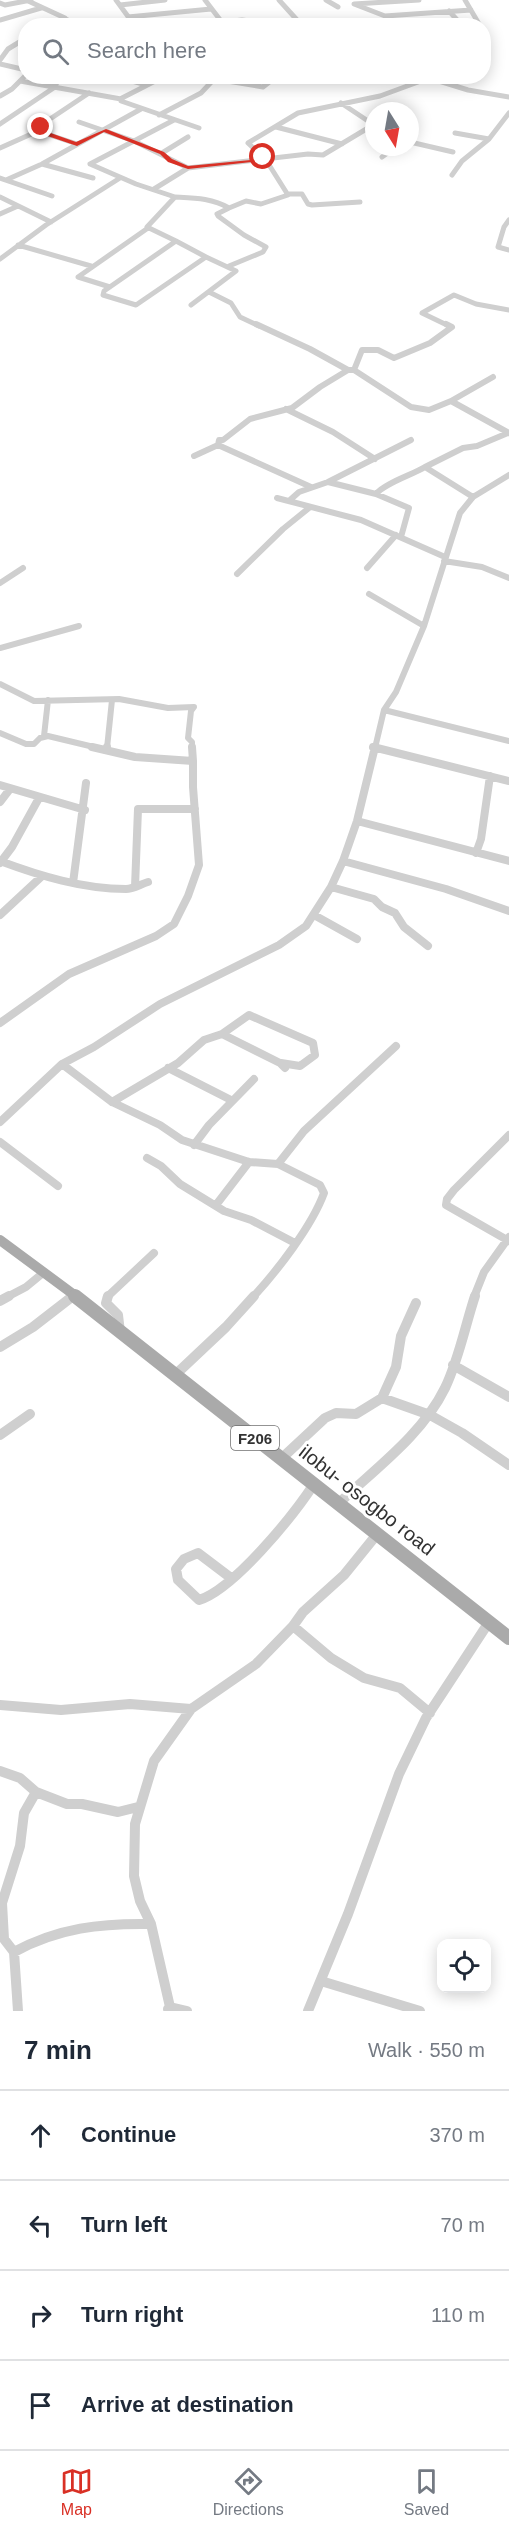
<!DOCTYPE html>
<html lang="en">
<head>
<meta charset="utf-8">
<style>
	:root { --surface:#fff; --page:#f2f2f3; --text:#1f2937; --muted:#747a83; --line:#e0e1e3; --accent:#d93025 }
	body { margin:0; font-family:Helvetica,sans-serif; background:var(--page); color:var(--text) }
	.controls { position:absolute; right:18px; bottom:18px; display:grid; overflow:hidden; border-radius:12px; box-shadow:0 3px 15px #0003 }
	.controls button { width:54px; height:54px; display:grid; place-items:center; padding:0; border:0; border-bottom:2px solid var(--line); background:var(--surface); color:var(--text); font:30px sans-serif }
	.compass { position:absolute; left:365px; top:102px; width:54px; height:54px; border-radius:50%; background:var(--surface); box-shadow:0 3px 15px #0003; rotate:169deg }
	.stop { position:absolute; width:18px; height:18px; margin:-14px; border:4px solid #d93025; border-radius:50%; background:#fff }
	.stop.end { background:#d93025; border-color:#fff; box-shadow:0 2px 6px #0008 }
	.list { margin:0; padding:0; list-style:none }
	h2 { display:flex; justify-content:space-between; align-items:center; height:78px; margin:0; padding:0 24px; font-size:26px }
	h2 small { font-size:20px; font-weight:400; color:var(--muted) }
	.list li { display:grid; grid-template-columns:39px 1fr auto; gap:18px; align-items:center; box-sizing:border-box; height:90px; padding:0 24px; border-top:2px solid var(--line) }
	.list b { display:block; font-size:22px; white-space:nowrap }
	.list em { font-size:20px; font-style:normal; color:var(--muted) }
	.icon { flex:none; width:33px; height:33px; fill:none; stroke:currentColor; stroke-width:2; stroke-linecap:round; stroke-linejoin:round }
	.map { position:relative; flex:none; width:509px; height:2011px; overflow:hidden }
	.search { position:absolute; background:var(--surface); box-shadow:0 3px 15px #0003; left:18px; right:18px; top:18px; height:66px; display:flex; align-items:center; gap:15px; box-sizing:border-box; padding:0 21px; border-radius:24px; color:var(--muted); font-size:22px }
	.sheet { height:438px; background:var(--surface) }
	nav { display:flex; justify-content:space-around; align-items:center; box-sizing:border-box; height:84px; border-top:2px solid var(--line); background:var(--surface); font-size:16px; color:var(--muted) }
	nav a { display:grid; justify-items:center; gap:3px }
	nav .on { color:var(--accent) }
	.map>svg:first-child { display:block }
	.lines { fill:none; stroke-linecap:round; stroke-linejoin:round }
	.minor-far3 { stroke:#cfcfcf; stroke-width:5 }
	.minor-far2 { stroke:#cfcfcf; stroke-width:6 }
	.minor-far1 { stroke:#cfcfcf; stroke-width:8 }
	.minor { stroke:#cfcfcf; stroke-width:10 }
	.major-far1 { stroke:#aaa; stroke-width:10 }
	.major { stroke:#aaa; stroke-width:14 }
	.route { fill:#d93025 }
	.labels { text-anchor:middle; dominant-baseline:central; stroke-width:6; stroke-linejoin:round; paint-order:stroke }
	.shield { fill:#fff; stroke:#707070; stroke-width:1.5 }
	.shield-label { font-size:15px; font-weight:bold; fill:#323232 }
	.near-street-label { font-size:20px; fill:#323232; stroke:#fff }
</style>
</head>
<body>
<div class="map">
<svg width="509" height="2011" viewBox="0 0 509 2011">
	<rect width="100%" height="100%" fill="#fff"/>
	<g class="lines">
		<path class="minor-far3" d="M26 0 65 18 71 26
			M116 0 135 26
			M205 0 221 21
			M279 0 298 21 290 26
			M326 0 338 7
			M419 0 354 4 385 16 471 10
			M0 3 5 5 31 0
			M120 5 165 0
			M449 11 459 22 479 24 465 0
			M128 17 211 9
			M0 20 41 8
			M55 26 68 20
			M187 26 242 20 287 26
			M0 60 8 49 26 38
			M0 64 26 70
			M113 76 147 85
			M165 76 122 98 121 101 199 128
			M426 77 468 90 509 97
			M215 79 263 87 277 76
			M20 81 121 99
			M53 87 63 76
			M0 96 12 89 26 75
			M341 103 374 125
			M159 115 201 93 217 76
			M174 120 90 164 136 184 175 197 147 227 176 241
			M79 122 134 141 188 168 308 154 323 155 373 125
			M0 124 55 87
			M276 127 342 144
			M38 131 77 144
			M455 133 489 139
			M410 142 453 152
			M0 148 38 131 50 119 89 93
			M162 153 188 137
			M382 157 396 147
			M42 164 93 178
			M452 175 462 161 489 139 509 113
			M0 178 52 196
			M6 180 42 164 141 109
			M154 189 188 168
			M288 194H302L308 204 312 205 360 202
			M0 197 51 222
			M175 197C194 198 212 198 229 208L217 214 218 216 244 235 266 247 263 252 229 266
			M229 208 246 201 261 204 288 195 266 160 248 143 298 113 380 96 429 78
			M0 214 18 206
			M509 220 504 227 498 247 509 250
			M176 241 206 257 136 305 103 295 104 291Z
			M18 245 91 266
			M0 259 46 225 120 178
			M110 287 78 277 148 228
			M209 292 231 303 240 317 259 326
			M191 305 236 271 206 257
			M449 326 422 313 454 295 476 304 509 310"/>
		<path class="minor-far2" d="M256 324 310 349 348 370
			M354 370 411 407 429 410 451 401
			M493 377 451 401 509 433
			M286 409 333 432 375 459
			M218 445 311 487
			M194 456 218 445 219 440H223L250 419 292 408 320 387 348 370H354L362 350H378L394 358 430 343 452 327 446 324
			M425 467 463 448 477 446 508 433
			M328 482 376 494 409 508 401 537
			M376 494C385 483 412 475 425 467L473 497
			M277 498 361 520 445 557
			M290 500 299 492 328 482 411 440
			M444 561 482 567 509 578
			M367 568 396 535
			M237 574 283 529 309 508
			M0 583 23 568
			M369 594 424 626
			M0 648 79 626
			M0 684 34 701 119 699 168 708 194 707 191 711 188 738 192 742V748
			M384 710 509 741
			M0 733 26 744H34L40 738 48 736 98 748
			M44 736 48 700
			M373 747 377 748
			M107 748 112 700
			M375 748 384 710 396 692 424 626 460 513 473 497 509 475"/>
		<path class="minor-far1" d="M192 747 193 761
			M373 747 509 781
			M107 750V747
			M0 785 85 810
			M0 802 10 789
			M357 821 509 861
			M476 853 481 839 490 776
			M0 861C40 876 83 889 126 889 133 889 141 884 148 882
			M343 861 446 889 509 911
			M0 863 12 847 39 798
			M73 883 86 783
			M135 887 138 809H195
			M331 887 374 899 382 907 395 913 404 927 428 946
			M0 915 41 877
			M314 915 357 939
			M0 1023 69 974 156 936 174 924 188 896 199 865 193 787V761L135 757 92 747
			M222 1034 249 1015 313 1043 315 1055 300 1066 281 1063
			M62 1064 112 1102 160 1125 182 1140 249 1162 278 1164 320 1185 324 1193C312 1226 277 1271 253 1297
			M168 1068 231 1100
			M112 1102 178 1063 204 1040 222 1034 280 1063 285 1068
			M0 1122 62 1064 94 1047 160 1004 279 945 306 926 331 887 343 861 357 821 375 747
			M509 1135 454 1190 447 1199 446 1205 509 1241
			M0 1142 58 1186
			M194 1145 209 1125 254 1079
			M147 1158 161 1166 180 1184 224 1211 251 1220 295 1243
			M278 1164 304 1131 396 1046
			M216 1205 249 1162
			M7 1297 26 1287 43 1273
			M71 1297 74 1295
			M107 1297 154 1253
			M474 1297 484 1272 509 1237"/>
		<path class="minor" d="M108 1296 106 1303 118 1315 120 1332
			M0 1301 9 1296
			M0 1347 33 1327 73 1296
			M453 1365 509 1397
			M174 1376 226 1327 254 1296
			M382 1398 396 1367 401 1336 416 1303
			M0 1435 30 1414
			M282 1458 325 1418 336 1413 356 1414 382 1398 430 1415 462 1433 509 1465
			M339 1503C376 1468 422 1435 445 1388 459 1359 465 1326 475 1296
			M231 1578 198 1553 184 1559 176 1569 178 1580 199 1600C234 1589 293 1516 314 1484
			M293 1626 331 1658 364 1678 400 1688 430 1713
			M0 1705 61 1710 130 1704 191 1709
			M0 1771 20 1778 36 1792
			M0 1903H2L4 1939 14 1952C58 1928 101 1923 151 1924
			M2 1903 20 1846 24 1813 36 1792 67 1804H82L118 1812 138 1807
			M14 1952 18 2011
			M321 1981 420 2011
			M170 2007 151 1924 140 1901 134 1876 135 1824 154 1761 191 1709 256 1664 293 1626 303 1612 344 1575 378 1533
			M168 2009 170 2007 187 2011
			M308 2011 348 1914 399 1774 426 1718 489 1622"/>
		<path class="major-far1" d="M0 1240 77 1297"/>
		<path class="major" d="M75 1296 509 1638"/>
	</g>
	<path class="route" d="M39 125 44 127 42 130 76 142 106 129 164 152 172 159 188 166 262 159 261 157 263 155 269 160 188 169 168 162 160 154 104 132 77 146 36 132Z"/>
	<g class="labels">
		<rect class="shield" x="231" y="1426" width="48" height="24" rx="4.5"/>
		<g class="shield-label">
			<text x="255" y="1438">F206</text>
		</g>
		<g class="near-street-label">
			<text transform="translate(367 1500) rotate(38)">ilobu- osogbo road</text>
		</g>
	</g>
</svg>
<div class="controls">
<button><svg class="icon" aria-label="locate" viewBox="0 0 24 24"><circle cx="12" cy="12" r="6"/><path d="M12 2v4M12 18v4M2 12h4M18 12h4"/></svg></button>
</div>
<svg class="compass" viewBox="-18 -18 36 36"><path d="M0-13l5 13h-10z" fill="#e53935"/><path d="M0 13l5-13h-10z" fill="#747a83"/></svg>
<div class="stop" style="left:263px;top:157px"></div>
<div class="stop end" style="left:41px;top:127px"></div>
<div class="search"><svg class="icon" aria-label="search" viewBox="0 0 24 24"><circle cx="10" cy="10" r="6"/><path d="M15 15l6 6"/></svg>Search here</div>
</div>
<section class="sheet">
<h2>7 min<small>Walk · 550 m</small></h2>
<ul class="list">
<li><svg class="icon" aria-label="ahead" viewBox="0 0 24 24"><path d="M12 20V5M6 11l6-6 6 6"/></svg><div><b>Continue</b></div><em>370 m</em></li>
<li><svg class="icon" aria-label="left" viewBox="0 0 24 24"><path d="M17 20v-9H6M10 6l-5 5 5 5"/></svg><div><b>Turn left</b></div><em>70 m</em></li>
<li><svg class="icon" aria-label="right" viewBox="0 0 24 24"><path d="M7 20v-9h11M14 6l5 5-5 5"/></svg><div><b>Turn right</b></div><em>110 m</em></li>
<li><svg class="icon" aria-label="arrive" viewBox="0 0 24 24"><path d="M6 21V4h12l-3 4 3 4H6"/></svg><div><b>Arrive at destination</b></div></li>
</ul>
</section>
<nav>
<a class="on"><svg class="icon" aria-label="map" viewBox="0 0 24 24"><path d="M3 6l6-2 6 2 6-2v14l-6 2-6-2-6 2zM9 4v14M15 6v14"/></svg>Map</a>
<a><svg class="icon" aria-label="directions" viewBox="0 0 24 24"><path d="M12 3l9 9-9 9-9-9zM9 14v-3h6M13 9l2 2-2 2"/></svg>Directions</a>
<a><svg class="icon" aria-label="saved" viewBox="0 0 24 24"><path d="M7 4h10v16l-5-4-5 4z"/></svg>Saved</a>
</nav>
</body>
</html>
